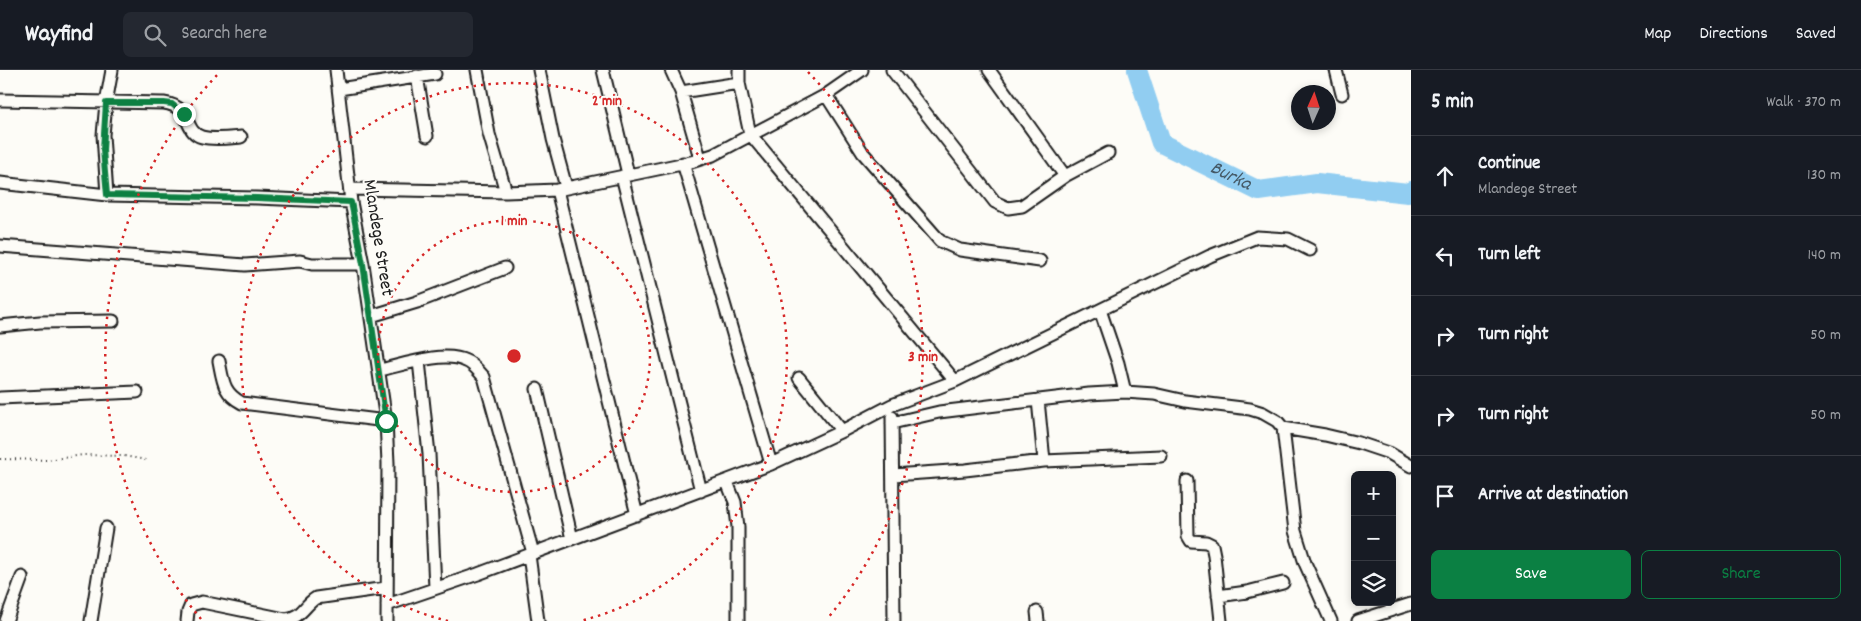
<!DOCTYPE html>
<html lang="en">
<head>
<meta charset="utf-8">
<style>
	:root { --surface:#171b24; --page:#242831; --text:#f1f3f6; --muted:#9ea1a6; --line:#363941; --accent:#0b8043 }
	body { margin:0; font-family:Dekko,sans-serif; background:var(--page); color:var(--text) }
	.controls { position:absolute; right:15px; bottom:15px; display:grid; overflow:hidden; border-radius:8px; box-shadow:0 2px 8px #0003 }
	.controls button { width:45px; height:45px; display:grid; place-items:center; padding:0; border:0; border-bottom:1px solid var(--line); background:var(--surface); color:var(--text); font:25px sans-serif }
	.compass { position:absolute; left:1291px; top:15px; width:45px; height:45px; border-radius:50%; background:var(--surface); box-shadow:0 2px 8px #0003; rotate:3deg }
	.stop { position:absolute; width:15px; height:15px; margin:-11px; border:4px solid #0b8043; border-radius:50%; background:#fff }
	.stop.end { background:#0b8043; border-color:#fff; box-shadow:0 1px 5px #0008 }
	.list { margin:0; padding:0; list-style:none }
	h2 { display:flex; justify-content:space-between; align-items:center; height:65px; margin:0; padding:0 20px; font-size:21px }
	h2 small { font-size:16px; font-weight:400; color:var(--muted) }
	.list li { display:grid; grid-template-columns:32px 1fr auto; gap:15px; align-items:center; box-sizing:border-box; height:80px; padding:0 20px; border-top:1px solid var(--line) }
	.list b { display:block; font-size:19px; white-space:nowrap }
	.list p { margin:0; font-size:16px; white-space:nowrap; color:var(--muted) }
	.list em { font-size:16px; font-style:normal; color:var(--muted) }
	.actions { display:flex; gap:10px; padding:15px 20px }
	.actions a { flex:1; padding:11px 0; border:1px solid var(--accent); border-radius:8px; text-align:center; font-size:18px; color:var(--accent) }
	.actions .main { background:var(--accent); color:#fff }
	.icon { flex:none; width:28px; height:28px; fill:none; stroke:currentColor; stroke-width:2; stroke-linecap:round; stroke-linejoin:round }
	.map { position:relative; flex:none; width:1411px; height:551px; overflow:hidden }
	header { display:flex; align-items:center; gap:30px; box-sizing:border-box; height:70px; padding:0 25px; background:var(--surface); border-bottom:1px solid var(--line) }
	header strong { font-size:24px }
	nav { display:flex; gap:28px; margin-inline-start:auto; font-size:18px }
	.search { width:350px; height:45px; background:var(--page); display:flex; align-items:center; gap:12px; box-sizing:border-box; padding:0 18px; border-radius:8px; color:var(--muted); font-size:19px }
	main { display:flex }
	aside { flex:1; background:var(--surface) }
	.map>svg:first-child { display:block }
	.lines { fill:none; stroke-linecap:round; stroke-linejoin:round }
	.river { stroke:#91cdf1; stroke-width:20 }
	.minor-casing { stroke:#1c1c1c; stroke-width:15 }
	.path { stroke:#1c1c1c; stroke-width:2; stroke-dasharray:1 4; stroke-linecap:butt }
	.minor { stroke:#fdfcf7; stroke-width:11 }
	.route { stroke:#0b8043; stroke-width:6 }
	.ring { fill:none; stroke:#d62828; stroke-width:2.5; stroke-dasharray:2.5 5 }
	.labels { text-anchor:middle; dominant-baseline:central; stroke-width:4; stroke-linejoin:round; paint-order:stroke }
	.street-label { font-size:19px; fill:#1c1c1c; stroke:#fdfcf7 }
	.water-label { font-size:20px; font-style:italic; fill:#455a67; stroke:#fdfcf7 }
	.centre { fill:#d62828; stroke:#fdfcf7; stroke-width:2.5 }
	.ring-label { font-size:15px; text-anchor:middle; font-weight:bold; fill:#d62828; stroke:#fdfcf7; stroke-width:4; stroke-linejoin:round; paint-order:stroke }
</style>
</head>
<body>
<header>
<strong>Wayfind</strong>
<div class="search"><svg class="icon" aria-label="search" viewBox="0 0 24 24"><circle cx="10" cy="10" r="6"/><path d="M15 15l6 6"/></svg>Search here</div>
<nav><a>Map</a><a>Directions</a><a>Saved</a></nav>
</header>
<main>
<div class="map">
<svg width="1411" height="551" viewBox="0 0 1411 551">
	<rect width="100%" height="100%" fill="#fdfcf7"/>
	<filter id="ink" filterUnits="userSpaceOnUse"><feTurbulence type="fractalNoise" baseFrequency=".02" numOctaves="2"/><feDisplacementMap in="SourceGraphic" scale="10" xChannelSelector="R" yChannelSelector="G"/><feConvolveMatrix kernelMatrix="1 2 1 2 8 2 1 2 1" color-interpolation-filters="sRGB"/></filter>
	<g filter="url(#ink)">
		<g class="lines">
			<path class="river" id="s1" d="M1137 0 1161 73 1259 121 1317 113 1408 123 1411 121"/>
			<g class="minor-casing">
				<path id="minor" d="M336 0 351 132 363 194 386 351 388 393 387 551
					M477 0 489 64 506 122
					M539 0 553 69 566 117
					M603 0 628 104
					M671 0 681 22 700 88
					M739 0V13L750 64 955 311
					M892 0 995 132 1008 138 1022 136 1065 106 1108 83
					M989 0 1065 106
					M1336 0 1342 24
					M417 6 427 66
					M339 19 435 4
					M681 22 739 13
					M826 25 863 83 940 171 960 180 1040 191
					M0 30 164 33C193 37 183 62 202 67 214 70 229 68 241 67
					M683 93 771 394
					M622 106 701 421
					M0 113 107 125 257 128 351 132
					M351 119 506 122 557 120 691 92 713 85 826 25 862 0
					M557 120 637 445
					M107 125 103 65 106 33 112 0
					M0 176 245 195 300 191 312 194H363
					M1100 240 1118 293 1125 322
					M371 246 417 232 505 198
					M0 256 40 252 113 251
					M219 291C223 311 223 323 242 333L386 351
					M419 291 429 384 435 518
					M380 300C403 295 444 280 466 291 474 294 478 301 484 307L533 483
					M799 308 842 361
					M537 319 572 469
					M0 328 137 322
					M1038 330 1044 391
					M892 347 894 551
					M892 353 939 342 1089 324 1125 322 1154 324 1185 331 1250 339 1263 343 1277 351 1283 358 1325 365 1359 373 1389 383 1411 396
					M1283 358 1295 461 1305 493 1331 551
					M893 405 965 400 1044 391 1161 386
					M1187 411 1188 466 1191 471 1206 472 1212 475 1214 485 1221 551
					M727 412 735 432 738 457V551
					M529 485 538 551
					M1218 526 1247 522 1283 513
					M387 535 478 504 771 394 842 361 892 335 955 311 1210 186 1257 167 1288 169 1310 180
					M1037 542 1038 551
					M6 551 22 507
					M91 551 106 458
					M187 551 188 542 191 535 202 532 285 549C302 548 304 535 316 528L386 518
					M1358 551 1411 534"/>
			</g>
			<path class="path" d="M0 389 47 390 83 385 124 386 146 390"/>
			<use href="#minor" class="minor"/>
		</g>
	</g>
	<g class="lines" filter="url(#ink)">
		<path class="route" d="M184 44 172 34 164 33H106L103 80 107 125 257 128 351 132 363 194 386 351"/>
	</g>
	<g class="ring">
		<circle cx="514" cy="286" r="136"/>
		<path d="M448 551A273 273 0 1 1 580 551"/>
		<path d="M201 549A409 409 0 0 1 220 2M808 2A409 409 0 0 1 827 549"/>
	</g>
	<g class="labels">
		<g class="street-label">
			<text transform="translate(377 168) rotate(81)">Mlandege Street</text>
		</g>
		<g class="water-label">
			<text stroke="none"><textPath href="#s1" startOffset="154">Burka</textPath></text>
		</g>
	</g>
	<circle cx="514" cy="286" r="8" class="centre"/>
	<g class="ring-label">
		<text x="607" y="35">2 min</text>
		<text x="514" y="155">1 min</text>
		<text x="923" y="291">3 min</text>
	</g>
</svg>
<div class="controls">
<button>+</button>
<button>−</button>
<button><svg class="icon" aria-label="layers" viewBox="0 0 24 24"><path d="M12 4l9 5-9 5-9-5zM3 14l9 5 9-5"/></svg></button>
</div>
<svg class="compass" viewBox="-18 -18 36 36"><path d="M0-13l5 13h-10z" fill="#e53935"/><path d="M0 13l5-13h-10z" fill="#9ea1a6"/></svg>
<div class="stop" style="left:386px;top:351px"></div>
<div class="stop end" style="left:184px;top:44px"></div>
</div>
<aside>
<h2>5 min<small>Walk · 370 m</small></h2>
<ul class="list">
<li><svg class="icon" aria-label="ahead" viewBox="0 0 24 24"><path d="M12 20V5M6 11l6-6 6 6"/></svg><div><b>Continue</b><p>Mlandege Street</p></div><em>130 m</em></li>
<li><svg class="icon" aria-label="left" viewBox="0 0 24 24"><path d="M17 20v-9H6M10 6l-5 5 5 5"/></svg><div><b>Turn left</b></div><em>140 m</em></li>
<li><svg class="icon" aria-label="right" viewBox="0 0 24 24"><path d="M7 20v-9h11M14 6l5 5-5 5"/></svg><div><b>Turn right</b></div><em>50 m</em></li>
<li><svg class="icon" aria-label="right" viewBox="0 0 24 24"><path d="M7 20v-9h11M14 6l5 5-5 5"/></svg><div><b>Turn right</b></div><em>50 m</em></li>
<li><svg class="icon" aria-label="arrive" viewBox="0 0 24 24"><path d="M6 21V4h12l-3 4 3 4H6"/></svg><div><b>Arrive at destination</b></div></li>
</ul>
<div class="actions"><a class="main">Save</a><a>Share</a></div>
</aside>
</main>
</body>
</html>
